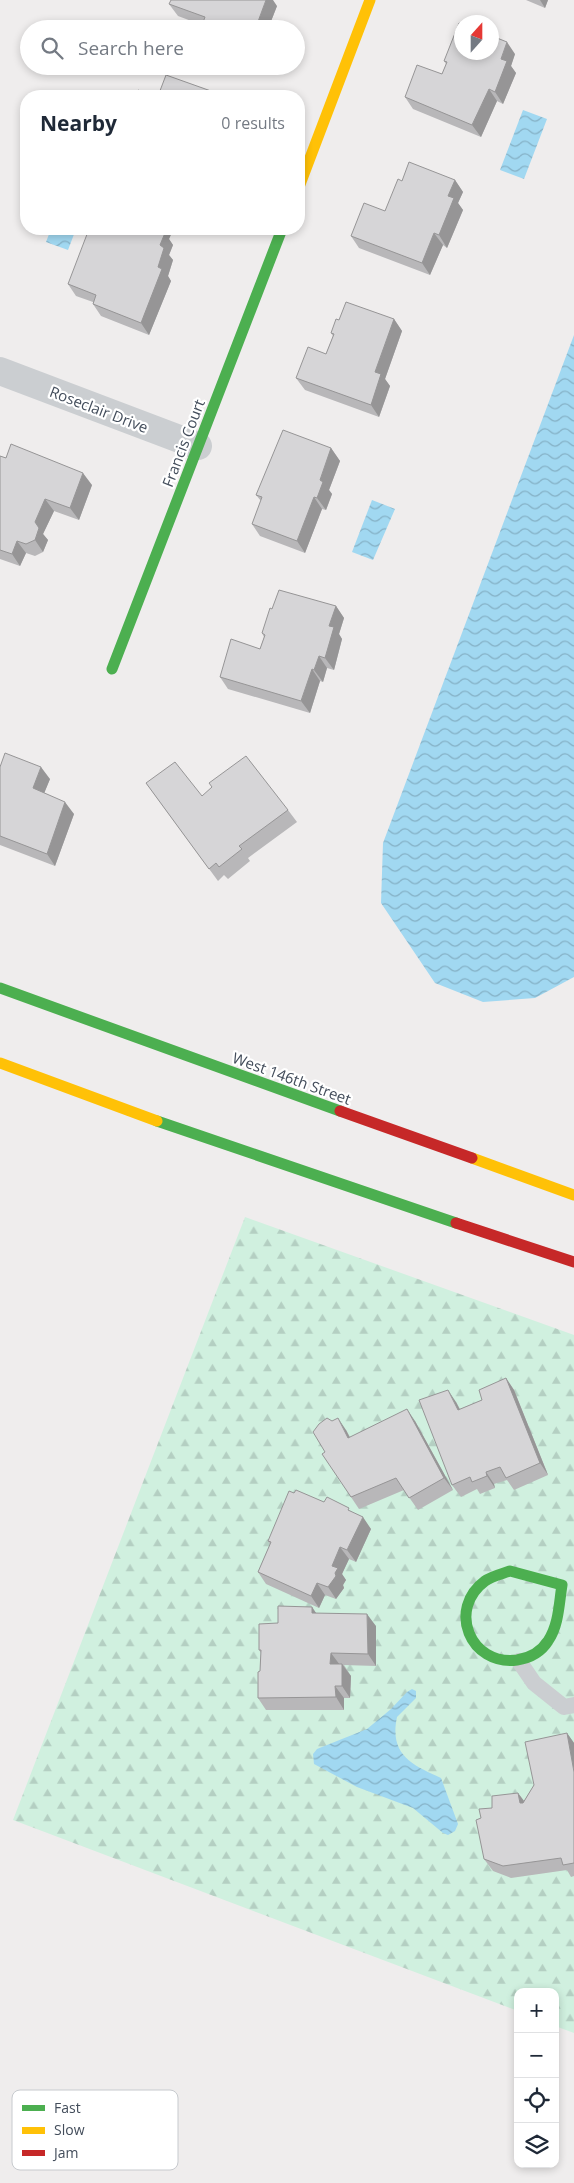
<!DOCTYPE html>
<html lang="en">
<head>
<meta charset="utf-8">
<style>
	:root { --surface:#fff; --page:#f6f6f7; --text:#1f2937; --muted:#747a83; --line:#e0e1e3 }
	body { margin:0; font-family:"Open Sans",sans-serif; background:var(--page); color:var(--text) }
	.controls { position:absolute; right:15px; bottom:15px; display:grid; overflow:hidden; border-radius:10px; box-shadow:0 2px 8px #0003 }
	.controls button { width:45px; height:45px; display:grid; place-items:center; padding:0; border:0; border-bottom:1px solid var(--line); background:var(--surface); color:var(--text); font:25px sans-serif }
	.compass { position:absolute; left:454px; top:15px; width:45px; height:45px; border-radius:50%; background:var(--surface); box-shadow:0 2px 8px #0003; rotate:21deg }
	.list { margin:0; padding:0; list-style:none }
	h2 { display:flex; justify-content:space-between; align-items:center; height:65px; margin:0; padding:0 20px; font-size:21px }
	h2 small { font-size:16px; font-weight:400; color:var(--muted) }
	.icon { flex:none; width:28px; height:28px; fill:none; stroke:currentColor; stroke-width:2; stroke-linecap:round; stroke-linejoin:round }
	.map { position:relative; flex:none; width:574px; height:2183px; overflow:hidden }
	.search { position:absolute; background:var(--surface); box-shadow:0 2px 8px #0003; left:20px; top:20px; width:285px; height:55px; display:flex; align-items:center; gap:12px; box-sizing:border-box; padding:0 18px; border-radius:28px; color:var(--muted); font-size:19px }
	.panel { position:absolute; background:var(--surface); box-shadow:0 2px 8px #0003; left:20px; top:90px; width:285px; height:145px; border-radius:20px }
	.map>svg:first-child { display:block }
	.forest { fill:url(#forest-firs) }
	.water { fill:url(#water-waves) }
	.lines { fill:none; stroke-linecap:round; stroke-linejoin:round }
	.lane { stroke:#cbced1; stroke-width:16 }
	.street { stroke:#cbced1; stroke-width:28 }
	.fast { stroke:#4caf50; stroke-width:11 }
	.slow { stroke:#ffc107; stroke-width:11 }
	.jam { stroke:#c62828; stroke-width:11 }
	.wall { fill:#b8b7b9 }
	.shaded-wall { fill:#969596 }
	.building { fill:#d6d5d7; stroke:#969596 }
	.labels { text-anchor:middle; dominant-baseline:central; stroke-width:4.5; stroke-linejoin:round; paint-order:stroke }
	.street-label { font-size:15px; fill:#434d5b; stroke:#fff }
	.key { fill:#fff; stroke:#c7cace; stroke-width:1 }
	.key-label { font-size:14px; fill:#434d5b }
</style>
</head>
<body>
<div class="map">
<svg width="574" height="2183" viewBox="0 0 574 2183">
	<defs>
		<pattern id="forest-firs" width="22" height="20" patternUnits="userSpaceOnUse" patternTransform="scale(1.25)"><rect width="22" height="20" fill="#d0f0df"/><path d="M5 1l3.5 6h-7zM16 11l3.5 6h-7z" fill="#b4cfc2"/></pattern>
		<pattern id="water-waves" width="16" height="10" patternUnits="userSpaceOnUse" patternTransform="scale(1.25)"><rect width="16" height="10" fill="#a1d8f1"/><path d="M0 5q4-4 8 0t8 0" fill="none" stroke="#85b1c6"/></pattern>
	</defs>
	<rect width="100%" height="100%" fill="#efeded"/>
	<path class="forest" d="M245 1217 574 1335V2033L555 2026V1992H518V2011L13 1820Z"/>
	<path class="water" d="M523 110 547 119 524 179 500 170Z
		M51 229H76L68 250 46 242Z
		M574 335V977L535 998 483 1002 435 983 381 903 383 843Z
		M372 500 395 509 373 560 352 552Z
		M412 1689 416 1691V1698L397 1717C389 1755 412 1765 441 1778L458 1824 455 1831 448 1835 443 1833 413 1808 357 1787 314 1764 313 1754 317 1749 367 1729 391 1709 407 1692Z"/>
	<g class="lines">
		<path class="lane" d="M519 1661 534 1683 564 1707 574 1705"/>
		<path class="street" d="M0 371 198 446"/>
		<path class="fast" d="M112 669 282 229
			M0 988 340 1111
			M157 1121 456 1223
			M510 1571 562 1585C559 1603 559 1625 548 1641 541 1652 530 1658 517 1660 470 1666 447 1609 485 1581 492 1576 502 1574 510 1571Z"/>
		<path class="slow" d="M299 187 370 0
			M0 1063 157 1121
			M472 1158 574 1195"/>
		<path class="jam" d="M340 1111 472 1158
			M456 1223 574 1262"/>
	</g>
	<path class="wall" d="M526 0H548L545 8Z
		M169 4 277 6 268 29H204L202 25 178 16Z
		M515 54 511 66 516 73 503 104 497 101 481 137 413 109 405 97 442 74 446 64 444 61Z
		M455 180 463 192 458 203 463 210 447 248 443 245 430 275 359 248 351 236 385 211 402 181Z
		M173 230 169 239 173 245 169 255 173 260 168 276 171 281 149 335 101 316 93 304V302L76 296 68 284Z
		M394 319 402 331 385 379 390 386 379 417 305 390 296 378 326 354 333 336 331 333 339 320Z
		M331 448 340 461 329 490 332 494 326 510 322 509 305 553 260 536 252 524 261 501 256 495Z
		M0 456 92 485 79 520 54 511 43 534 48 540 43 552 35 556 26 553 20 566 0 559Z
		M336 606 344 618 339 634 342 639 334 670 327 668 323 682 320 681 310 713 228 689 220 677 260 649 264 637 262 633 272 609Z
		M0 767 50 779 44 793 74 814 55 866 0 845Z
		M146 783 202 796 288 810 297 822 248 858 250 861 228 879 224 875 218 881Z
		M506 1378 514 1390 548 1475 514 1490 507 1480 494 1484 495 1488 480 1494 477 1489 461 1497 452 1485 456 1402 460 1409 482 1400Z
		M415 1421 453 1490 418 1510 404 1490 359 1509 351 1497 325 1452 346 1430 350 1437Z
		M324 1502 351 1511 371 1529 356 1562 349 1559 342 1574 346 1580 343 1585 344 1588 336 1599 325 1595 319 1608 266 1584 258 1572 270 1544 268 1541Z
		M312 1607 316 1613 376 1626V1666L344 1665 351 1676 350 1698H344V1710H266L258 1698 260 1671 261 1653 259 1650 278 1623Z
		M567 1733 574 1743V1876L571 1877 567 1870 511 1878 493 1871 484 1859 481 1818 492 1808 518 1793 524 1801Z"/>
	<path class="shaded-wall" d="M266 0H273L277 6 268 29H257L256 27Z
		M540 0H548L545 8Z
		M507 42 515 54 511 66 516 73 503 104 495 92 501 59Z
		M489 89 497 101 481 137 472 125Z
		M455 180 463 192 458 203 463 210 447 248 439 235 448 196Z
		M159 229H171L173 230 169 239 173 245 169 255 173 260 168 276 171 281 149 335 141 323 158 267 159 230Z
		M434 233 443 245 430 275 422 263Z
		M394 319 402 331 385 379 390 386 379 417 371 405 375 372Z
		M331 448 340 461 329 490 332 494 326 510 317 498 320 480Z
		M83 473 92 485 79 520 70 508Z
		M314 497 322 509 305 553 297 541Z
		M45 499 54 511 43 534 48 540 43 552 35 540V522Z
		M17 541 26 553 20 566 12 554Z
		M336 606 344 618 339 634 342 639 334 670 325 658 329 626Z
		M319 656 327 668 323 682 314 670Z
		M312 669 320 681 310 713 301 701Z
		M41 767 50 779 41 801 33 788Z
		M65 802 74 814 55 866 47 854Z
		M506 1378 514 1390 548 1475 540 1463Z
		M448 1390 456 1402 466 1422 458 1410Z
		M407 1409 415 1421 453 1490 444 1478Z
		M338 1418 346 1430 356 1450 348 1438Z
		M486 1472 494 1484 495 1488 487 1476Z
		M363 1517 371 1529 356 1562 347 1550Z
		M340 1547 349 1559 342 1574 346 1580 343 1585 344 1588 336 1599 328 1587 332 1566Z
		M317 1583 325 1595 319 1608 311 1596Z
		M312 1607 320 1619 312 1613Z
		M367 1614 376 1626V1666L368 1654Z
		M331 1653 340 1665 330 1664Z
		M342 1664 351 1676 350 1698 342 1686Z
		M335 1686 344 1698V1710L336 1697Z
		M567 1733 574 1743V1772Z
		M518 1793 527 1805 520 1803Z"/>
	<path class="building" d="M171 0H266L256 27 253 26 252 29H211L202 25 205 17 169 4Z
		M459 23 462 24V52H492V36L507 42 501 59 507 61 495 92 489 89 472 125 405 97 417 65 442 74 447 62 444 61Z
		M166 75 225 96H158Z
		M138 90 154 96H136Z
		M409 162 455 180 448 196 454 198 439 235 434 233 422 263 351 236 364 203 385 211 398 179 402 181Z
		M89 229H159V230L165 233 160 245 164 248 158 267 162 269 141 323 93 304 96 295 68 284Z
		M346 302 394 319 375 372 381 374 371 405 296 378 308 347 326 354 334 334 331 333 336 319 339 320Z
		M283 430 331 448 320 480 323 482 317 498 314 497 297 541 252 524 262 497 256 495Z
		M11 444 83 473 70 508 45 499 35 522 39 528 35 540 26 544 17 541 12 554 0 550V456L6 458Z
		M279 590 336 606 329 626 334 627 325 658 319 656 314 670 312 669 301 701 220 677 231 639 260 649 265 635 262 633 270 608 272 609Z
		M5 753 41 767 33 788 65 802 47 854 0 836V767Z
		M246 756 288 810 239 846 242 849 219 867 216 863 209 869 146 783 175 762 202 796 212 787 209 783Z
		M506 1378 540 1463 506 1478 500 1467 486 1472 487 1476 472 1482 470 1477 452 1485 419 1400 448 1390 458 1410 482 1400 479 1390Z
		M407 1409 444 1478 409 1498 396 1478 351 1497 322 1454 325 1452 313 1432 319 1424 327 1418 332 1421 338 1418 348 1438Z
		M296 1490 324 1502 327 1497 349 1508 348 1510 363 1517 347 1550 340 1547 332 1566 338 1568 335 1573 336 1576 328 1587 317 1583 311 1596 258 1572 271 1542 268 1541 289 1491 294 1493Z
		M278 1606 312 1607V1613L367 1614 368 1654 331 1653 330 1664H342V1686H335L336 1697 258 1698V1672L260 1671 261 1650H259V1624L278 1623Z
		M567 1733 574 1772V1863L563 1865 561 1858 503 1866 484 1859 476 1820 481 1818 479 1809 492 1808V1796L518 1793 520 1803H523L534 1785 525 1742Z"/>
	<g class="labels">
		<g class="street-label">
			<text transform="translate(99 409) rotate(21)">Roseclair Drive</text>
			<text transform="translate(183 443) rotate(-69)">Francis Court</text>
			<text transform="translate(292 1078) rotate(20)">West 146th Street</text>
		</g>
	</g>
	<rect x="12" y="2090" width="166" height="80" rx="8" class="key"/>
	<rect x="22" y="2105" width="23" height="6" fill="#4caf50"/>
	<rect x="22" y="2127" width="23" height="7" fill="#ffc107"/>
	<rect x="22" y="2150" width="23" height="6" fill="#c62828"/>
	<g class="key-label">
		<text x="54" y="2113">Fast</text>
		<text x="54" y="2135">Slow</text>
		<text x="54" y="2158">Jam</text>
	</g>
</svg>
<div class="controls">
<button>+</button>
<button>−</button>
<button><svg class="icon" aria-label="locate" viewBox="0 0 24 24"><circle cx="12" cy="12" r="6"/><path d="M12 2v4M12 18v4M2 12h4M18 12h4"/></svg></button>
<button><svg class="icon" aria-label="layers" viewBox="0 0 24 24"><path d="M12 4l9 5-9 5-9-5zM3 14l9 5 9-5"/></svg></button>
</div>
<svg class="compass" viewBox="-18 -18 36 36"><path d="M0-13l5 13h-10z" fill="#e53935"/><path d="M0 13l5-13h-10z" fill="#747a83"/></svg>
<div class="search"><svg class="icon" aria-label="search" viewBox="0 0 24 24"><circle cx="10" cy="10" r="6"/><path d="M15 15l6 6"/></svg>Search here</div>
<section class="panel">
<h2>Nearby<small>0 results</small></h2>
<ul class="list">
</ul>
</section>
</div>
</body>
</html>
